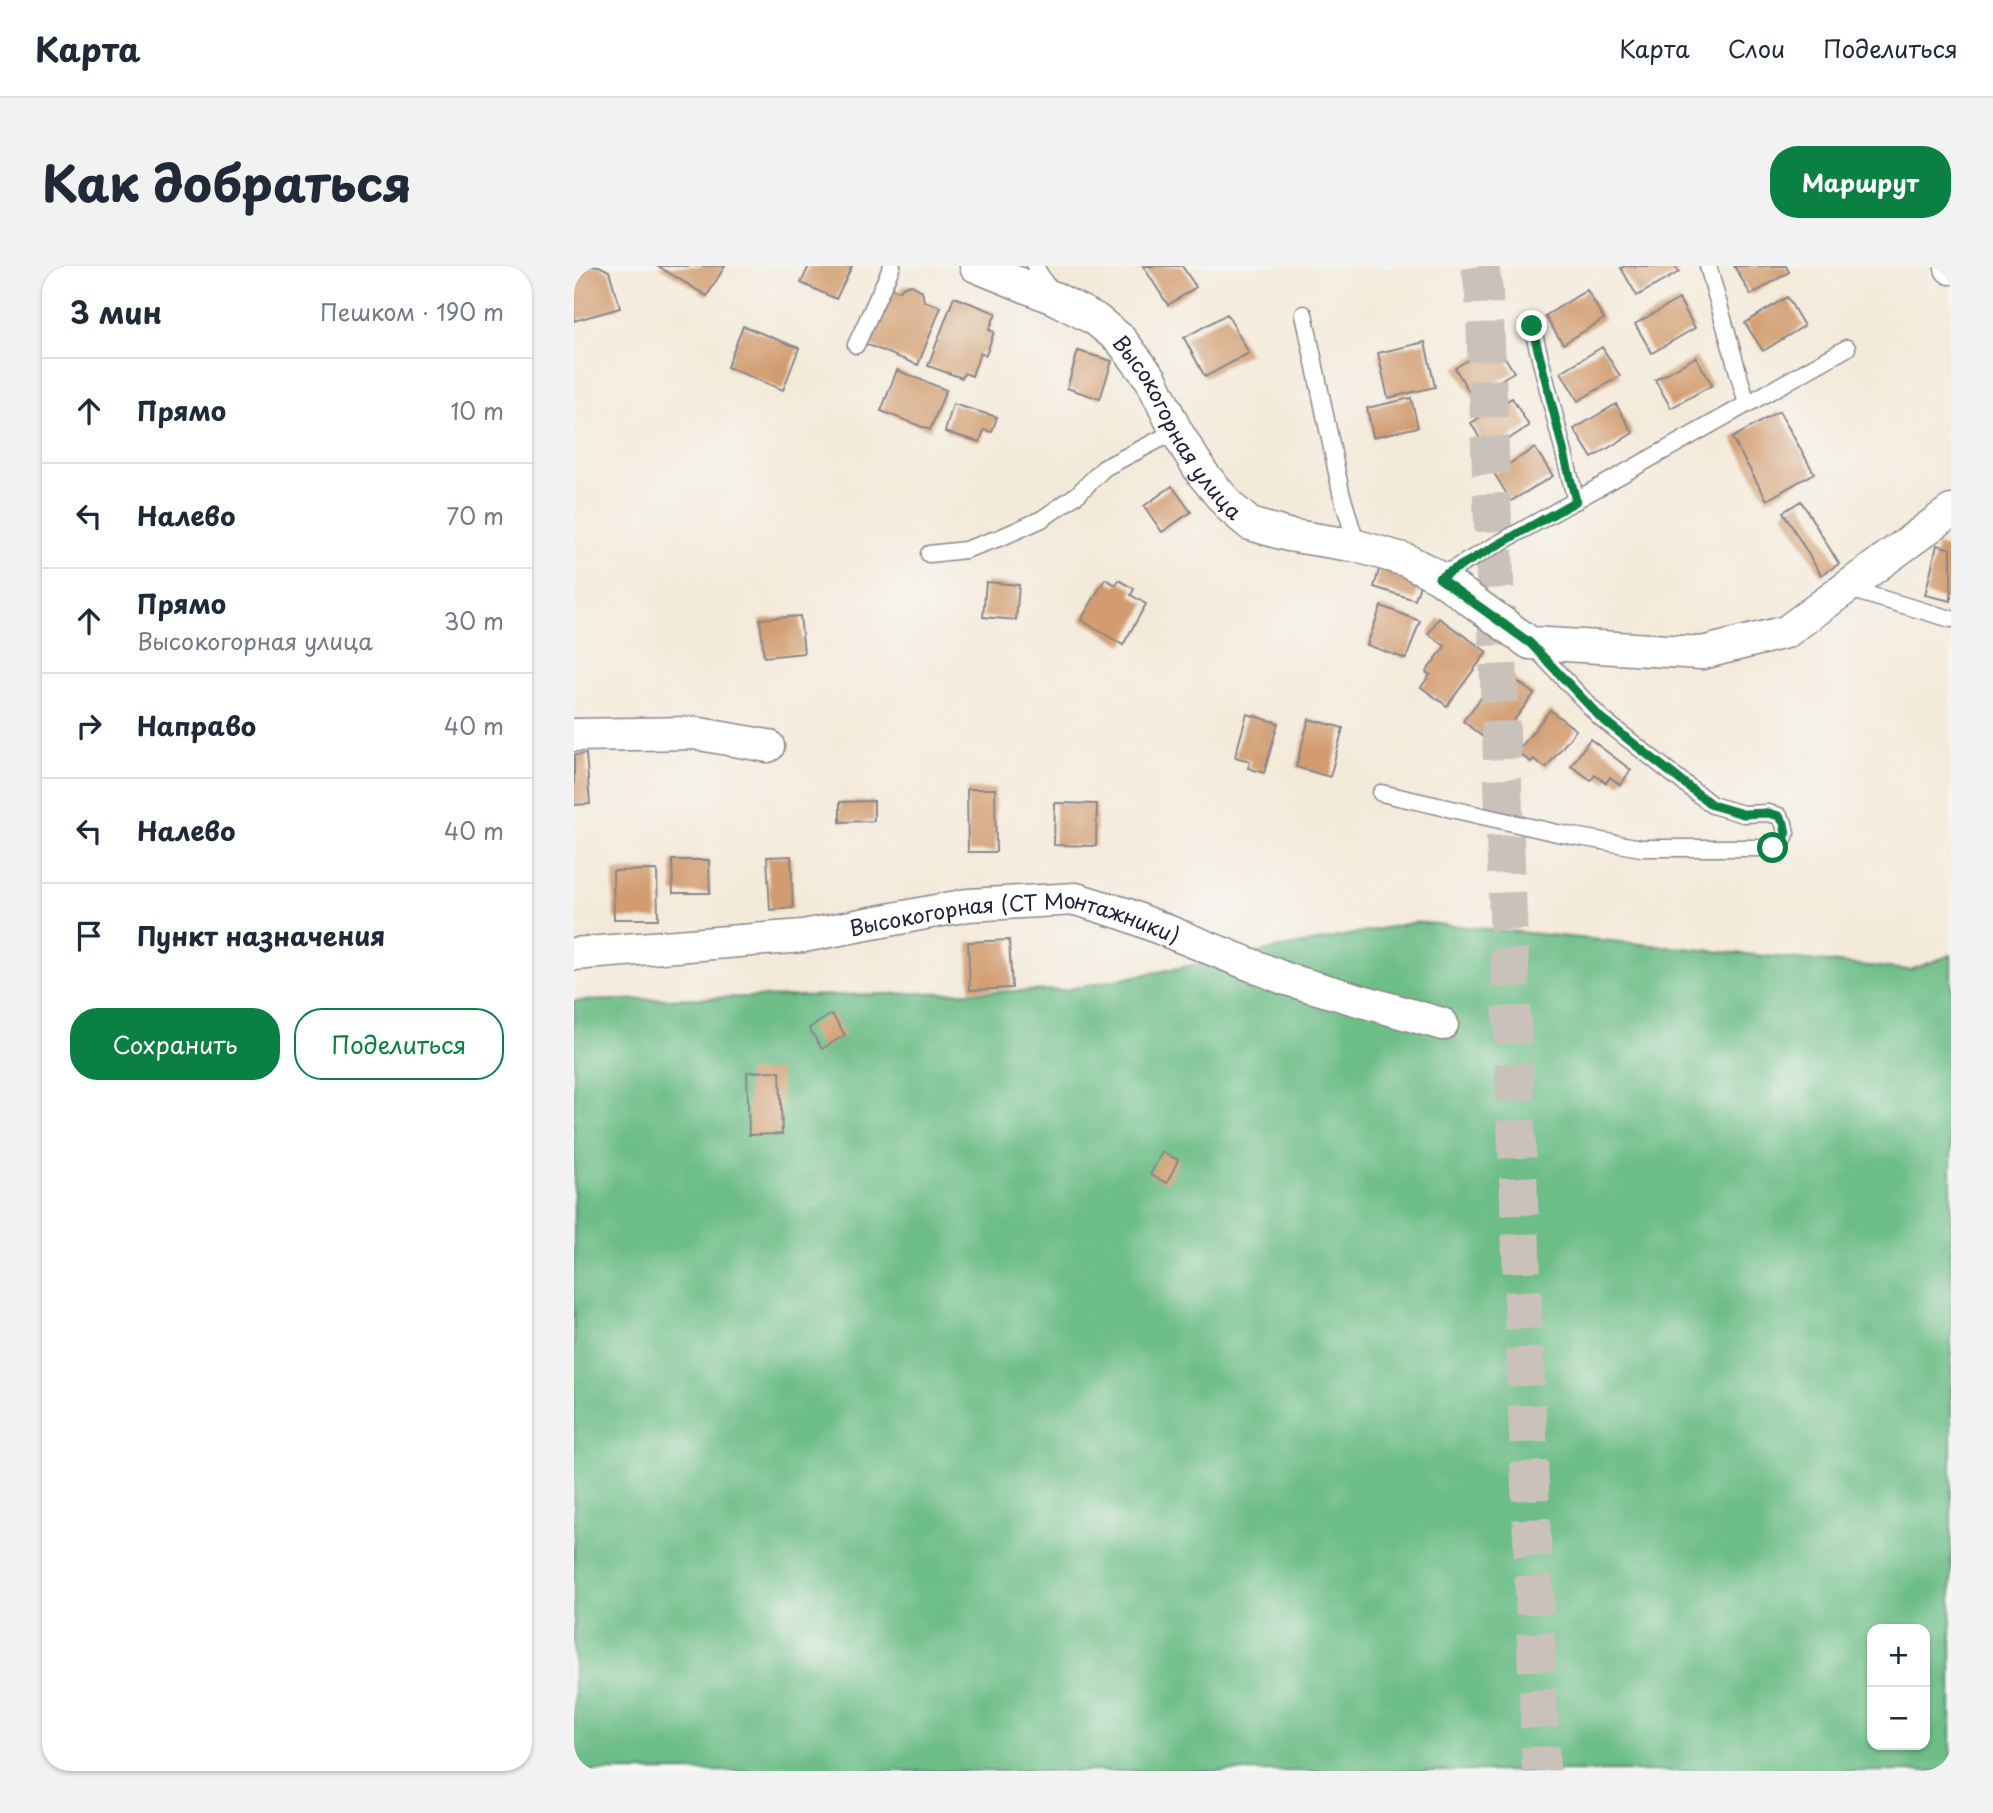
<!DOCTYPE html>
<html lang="ru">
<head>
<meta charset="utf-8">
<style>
	:root { --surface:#fff; --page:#f2f2f3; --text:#1f2937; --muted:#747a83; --line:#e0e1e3; --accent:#0b8043 }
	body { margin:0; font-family:"Playpen Sans",sans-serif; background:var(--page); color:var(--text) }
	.controls { position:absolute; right:21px; bottom:21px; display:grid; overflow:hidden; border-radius:14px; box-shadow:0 2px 5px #0004 }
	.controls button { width:63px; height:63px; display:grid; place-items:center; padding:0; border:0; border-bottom:2px solid var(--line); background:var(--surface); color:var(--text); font:35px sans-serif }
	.stop { position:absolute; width:21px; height:21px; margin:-16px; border:5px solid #0b8043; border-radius:50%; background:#fff }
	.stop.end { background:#0b8043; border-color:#fff; box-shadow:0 2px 7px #0008 }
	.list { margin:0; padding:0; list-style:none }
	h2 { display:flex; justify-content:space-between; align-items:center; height:91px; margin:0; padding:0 28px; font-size:30px }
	h2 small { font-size:23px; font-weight:400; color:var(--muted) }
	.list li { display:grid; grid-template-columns:46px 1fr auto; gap:21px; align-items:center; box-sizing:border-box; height:105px; padding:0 28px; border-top:2px solid var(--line) }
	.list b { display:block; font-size:26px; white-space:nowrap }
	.list p { margin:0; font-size:23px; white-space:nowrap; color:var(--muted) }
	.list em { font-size:23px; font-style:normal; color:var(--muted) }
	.actions { display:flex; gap:14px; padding:21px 28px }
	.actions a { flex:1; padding:16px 0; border:2px solid var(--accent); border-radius:28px; text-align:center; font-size:24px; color:var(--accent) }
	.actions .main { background:var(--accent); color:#fff }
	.icon { flex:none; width:38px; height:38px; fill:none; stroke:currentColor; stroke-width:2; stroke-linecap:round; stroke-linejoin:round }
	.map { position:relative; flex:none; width:1377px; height:1505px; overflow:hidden; border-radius:28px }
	header { display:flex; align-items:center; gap:42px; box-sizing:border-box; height:98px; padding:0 35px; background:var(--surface); border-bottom:2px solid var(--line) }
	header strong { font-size:33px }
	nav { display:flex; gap:38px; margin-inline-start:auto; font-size:24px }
	.intro { display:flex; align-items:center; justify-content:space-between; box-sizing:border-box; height:168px; padding:0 42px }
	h1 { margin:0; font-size:49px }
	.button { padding:18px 32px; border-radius:28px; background:var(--accent); color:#fff; font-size:24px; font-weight:700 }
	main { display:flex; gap:42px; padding:0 42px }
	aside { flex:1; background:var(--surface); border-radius:28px; box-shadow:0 2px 5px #0004 }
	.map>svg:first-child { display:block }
	.forest { fill:#6dbd87; stroke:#487061; stroke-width:2; fill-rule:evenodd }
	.building { fill:#d29c6f }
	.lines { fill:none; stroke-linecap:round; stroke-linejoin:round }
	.highway-tunnel { stroke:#cac2ba; stroke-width:38; stroke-dasharray:38 19; stroke-linecap:butt }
	.lane-casing { stroke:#8b868a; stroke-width:19 }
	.street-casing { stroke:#8b868a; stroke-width:35 }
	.lane { stroke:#fff; stroke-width:16 }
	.street { stroke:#fff; stroke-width:32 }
	.route { stroke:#0b8043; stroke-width:9 }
	.labels { text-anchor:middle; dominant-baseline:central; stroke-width:5; stroke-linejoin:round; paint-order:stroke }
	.street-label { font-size:21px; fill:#22223b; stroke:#f6f6f2 }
</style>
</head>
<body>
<header>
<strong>Карта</strong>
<nav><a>Карта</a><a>Слои</a><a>Поделиться</a></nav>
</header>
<div class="intro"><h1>Как добраться</h1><a class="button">Маршрут</a></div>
<main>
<aside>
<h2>3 мин<small>Пешком · 190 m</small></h2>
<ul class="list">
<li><svg class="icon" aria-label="ahead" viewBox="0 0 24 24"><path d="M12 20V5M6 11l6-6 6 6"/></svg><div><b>Прямо</b></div><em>10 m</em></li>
<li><svg class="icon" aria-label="left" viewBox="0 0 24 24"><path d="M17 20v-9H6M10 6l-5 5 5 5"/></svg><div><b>Налево</b></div><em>70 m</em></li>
<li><svg class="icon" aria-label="ahead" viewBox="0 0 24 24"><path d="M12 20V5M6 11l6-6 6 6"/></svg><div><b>Прямо</b><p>Высокогорная улица</p></div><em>30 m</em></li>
<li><svg class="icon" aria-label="right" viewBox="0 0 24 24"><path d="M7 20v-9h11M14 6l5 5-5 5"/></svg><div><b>Направо</b></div><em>40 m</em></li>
<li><svg class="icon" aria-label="left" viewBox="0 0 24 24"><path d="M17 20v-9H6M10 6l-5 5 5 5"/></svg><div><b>Налево</b></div><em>40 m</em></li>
<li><svg class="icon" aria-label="arrive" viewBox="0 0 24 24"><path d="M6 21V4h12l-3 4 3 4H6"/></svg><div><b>Пункт назначения</b></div></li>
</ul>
<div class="actions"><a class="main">Сохранить</a><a>Поделиться</a></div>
</aside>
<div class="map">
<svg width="1377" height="1505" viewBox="0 0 1377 1505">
	<rect width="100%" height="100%" fill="#f6f6f2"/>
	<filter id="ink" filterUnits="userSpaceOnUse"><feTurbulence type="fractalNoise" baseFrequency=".0143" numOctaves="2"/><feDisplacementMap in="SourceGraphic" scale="14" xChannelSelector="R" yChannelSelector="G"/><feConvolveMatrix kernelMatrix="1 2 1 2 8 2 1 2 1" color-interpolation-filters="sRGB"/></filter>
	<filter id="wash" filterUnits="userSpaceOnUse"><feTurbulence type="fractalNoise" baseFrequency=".00686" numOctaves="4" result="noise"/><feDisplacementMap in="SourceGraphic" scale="28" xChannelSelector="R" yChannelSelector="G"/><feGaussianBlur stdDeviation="1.57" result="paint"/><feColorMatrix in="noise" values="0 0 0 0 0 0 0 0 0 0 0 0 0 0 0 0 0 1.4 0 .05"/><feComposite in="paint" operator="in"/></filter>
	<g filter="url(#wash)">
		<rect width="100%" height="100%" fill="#f4eada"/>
		<path class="forest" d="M842 656 1336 704 1377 689V1505H0V735L490 724ZM1298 1363H1351V1479H1298Z"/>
		<g id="blocks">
			<path class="building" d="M0 0H25L35 5 46 42 0 55Z
				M84 0H151L133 30Z
				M235 0H278L262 33 227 17Z
				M569 0H608L622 21 594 39Z
				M1051 0H1101L1105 6 1063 30 1047 2Z
				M1160 0H1212L1215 6 1177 29Z
				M338 19 348 25 350 35 367 41 344 99 289 77 312 20 325 25 330 20Z
				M1013 24 1030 53 989 78 971 50Z
				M380 31 422 47 415 64 420 66 412 89 406 87 398 110 390 107 388 112 354 100Z
				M1213 31 1230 60 1189 85 1171 57Z
				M1105 33 1121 62 1078 87 1061 58Z
				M653 48 675 87 631 111 610 72Z
				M169 60 225 82 209 124 153 101Z
				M851 76 861 121 814 132 804 87Z
				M922 77 940 106 898 131 881 102Z
				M1028 81 1046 110 1004 135 987 106Z
				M504 85 538 95 526 133 493 122Z
				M1122 91 1138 119 1097 142 1081 114Z
				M323 104 372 124 356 164 307 145Z
				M837 132 844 161 799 171 793 142Z
				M938 132 955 160 914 186 897 157Z
				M379 138 423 151 418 166 410 164 406 176 371 166Z
				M1042 138 1059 167 1018 192 1000 163Z
				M1205 145 1240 207 1193 234 1158 172Z
				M961 182 979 210 937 235 920 207Z
				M598 220 617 246 588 266 570 240Z
				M1227 235 1265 298 1247 309 1209 246Z
				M1363 279 1377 283V335L1351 329Z
				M807 297 849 310 841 334 800 321Z
				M531 313 542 319 545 314 560 323 557 329 572 338 549 379 507 354Z
				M412 316 445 319 442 354 409 351Z
				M807 340 846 355 832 393 793 379Z
				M226 350 230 387 190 391 186 353Z
				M865 352 913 386 873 440 847 421 856 409 852 406 871 380 854 368Z
				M929 404 960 428 920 480 889 455Z
				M976 444 1002 464 972 502 959 493 957 496 943 486Z
				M673 448 704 457 690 507 674 502 676 495 661 491Z
				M735 453 769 462 756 511 722 501Z
				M1016 473 1057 504 1046 519 1036 511 1032 517 1021 509 1017 514 997 500Z
				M12 488 16 538 0 539V489Z
				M393 523H421L422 586H394Z
				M300 535V555L266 556V536Z
				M481 537 523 538 522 580 480 579Z
				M217 590 219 642 196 644 193 591Z
				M98 594H135L136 627H99Z
				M83 604 84 653H40L39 605Z
				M435 674 438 722 396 724 394 676Z
				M258 748 271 769 248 783 235 762Z
				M206 805 208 868 175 869 173 806Z
				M588 886 604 894 593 917 576 909Z"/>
		</g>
	</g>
	<g filter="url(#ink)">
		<use href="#blocks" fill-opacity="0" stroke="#8b868a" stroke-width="2"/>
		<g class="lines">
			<path class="highway-tunnel" d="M906 0 910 26 967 1505"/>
			<g class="lane-casing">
				<path id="lane" d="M461 0 477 27
					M1134 0 1173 138
					M730 48 767 226 783 280
					M958 60 1002 235
					M282 79 318 0
					M355 288 391 284 428 271 468 253 504 228 530 202 602 165
					M865 311 1273 82
					M1271 322 1377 353
					M807 527 983 567 1067 582H1199L1208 578 1212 568 1210 557 1205 550 1194 547 1169 548 1138 539 1027 452 958 379"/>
			</g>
			<g class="street-casing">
				<g id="street">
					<path id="s1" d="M402 0 480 32 521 53 546 73 577 113 602 165 628 207 656 241 676 258 714 269 783 280 832 294 865 311 956 377 1128 387 1212 366 1377 245"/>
					<path d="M1377 0V2"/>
					<path d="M0 469 120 467 194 480"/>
					<path id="s2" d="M0 688 229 670 394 639 502 633 551 648 712 713 868 758"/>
				</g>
			</g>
			<use href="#lane" class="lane"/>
			<use href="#street" class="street"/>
		</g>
	</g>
	<g class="lines" filter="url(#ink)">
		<path class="route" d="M958 60 1002 235 865 312 956 377 1027 452 1138 539 1169 548 1194 547 1205 550 1210 557 1212 568 1208 578 1199 582"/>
	</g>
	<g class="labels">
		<g class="street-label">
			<text stroke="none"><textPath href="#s1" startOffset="268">Высокогорная улица</textPath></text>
			<text stroke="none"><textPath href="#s2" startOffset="446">Высокогорная (СТ Монтажники)</textPath></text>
		</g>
	</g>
</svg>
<div class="controls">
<button>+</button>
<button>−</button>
</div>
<div class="stop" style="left:1199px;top:582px"></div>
<div class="stop end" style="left:958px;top:60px"></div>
</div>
</main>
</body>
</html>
